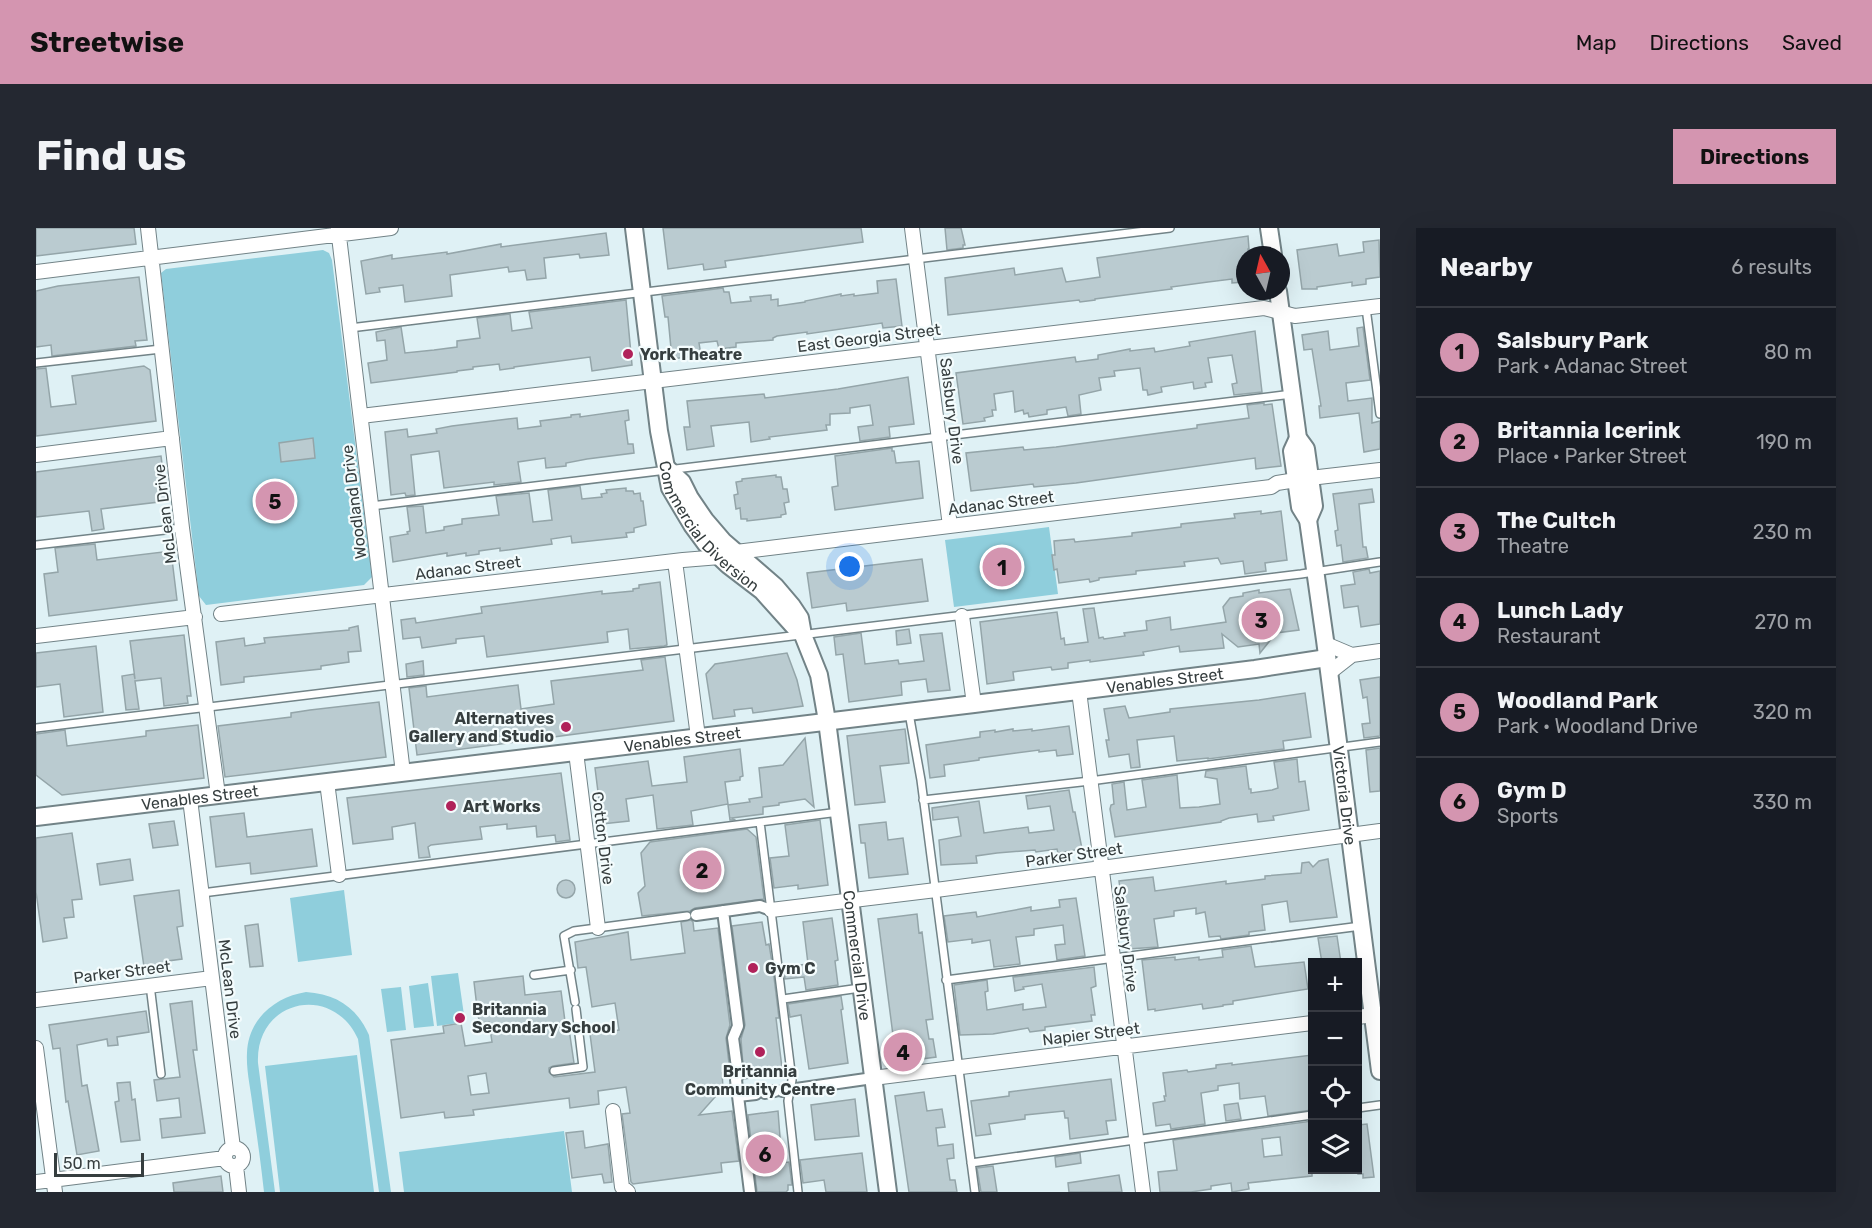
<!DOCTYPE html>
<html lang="en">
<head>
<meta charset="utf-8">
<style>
	:root { --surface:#171b24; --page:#242831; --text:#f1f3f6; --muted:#9ea1a6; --line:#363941; --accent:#d495b0 }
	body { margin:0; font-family:Rubik,sans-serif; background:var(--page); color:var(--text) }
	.controls { position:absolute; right:18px; bottom:18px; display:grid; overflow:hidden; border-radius:0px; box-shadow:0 6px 24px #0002 }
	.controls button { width:54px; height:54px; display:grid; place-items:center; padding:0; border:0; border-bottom:2px solid var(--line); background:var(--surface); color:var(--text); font:30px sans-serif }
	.compass { position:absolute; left:1200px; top:18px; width:54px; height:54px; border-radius:50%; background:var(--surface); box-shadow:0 6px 24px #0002; rotate:352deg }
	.scale { position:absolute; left:18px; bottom:15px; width:90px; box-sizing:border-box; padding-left:6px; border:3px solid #363e3f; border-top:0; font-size:16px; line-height:21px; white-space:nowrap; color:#363e3f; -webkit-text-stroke:4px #f4fcfd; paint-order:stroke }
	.you { position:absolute; left:814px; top:339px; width:21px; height:21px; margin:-15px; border:4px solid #fff; border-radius:50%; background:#1a73e8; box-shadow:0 0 0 9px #1a73e833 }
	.badge { display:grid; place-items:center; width:39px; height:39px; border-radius:50%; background:var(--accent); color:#111; font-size:20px; font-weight:700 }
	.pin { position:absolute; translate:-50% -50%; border:3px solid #fff; box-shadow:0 2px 6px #0006 }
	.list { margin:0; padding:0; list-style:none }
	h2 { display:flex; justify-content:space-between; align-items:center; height:78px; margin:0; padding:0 24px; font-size:26px }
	h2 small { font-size:20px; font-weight:400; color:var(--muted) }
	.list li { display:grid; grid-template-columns:39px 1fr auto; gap:18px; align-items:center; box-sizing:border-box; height:90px; padding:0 24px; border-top:2px solid var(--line) }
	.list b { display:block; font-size:22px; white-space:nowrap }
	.list p { margin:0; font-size:20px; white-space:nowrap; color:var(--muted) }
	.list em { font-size:20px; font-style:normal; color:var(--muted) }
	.icon { flex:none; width:33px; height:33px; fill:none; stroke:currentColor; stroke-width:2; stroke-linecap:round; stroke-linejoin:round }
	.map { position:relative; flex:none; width:1344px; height:964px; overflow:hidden; border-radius:0px }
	header { display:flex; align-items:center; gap:36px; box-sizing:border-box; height:84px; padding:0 30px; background:var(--accent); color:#111 }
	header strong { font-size:28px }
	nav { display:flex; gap:33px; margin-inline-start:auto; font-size:21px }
	.intro { display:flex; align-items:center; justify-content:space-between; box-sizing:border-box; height:144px; padding:0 36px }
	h1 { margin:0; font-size:42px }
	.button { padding:15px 27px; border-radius:0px; background:var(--accent); color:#111; font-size:21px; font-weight:700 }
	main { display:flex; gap:36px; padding:0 36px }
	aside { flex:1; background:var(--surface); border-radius:0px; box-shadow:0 6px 24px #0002 }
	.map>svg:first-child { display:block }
	.green { fill:#8fcedc }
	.building { fill:#bacbd0; stroke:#94a5a9; stroke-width:1.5; fill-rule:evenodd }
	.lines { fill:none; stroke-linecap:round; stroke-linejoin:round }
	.service-casing { stroke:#728387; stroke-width:10 }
	.pedestrian-casing { stroke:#728387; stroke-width:14 }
	.minor-casing { stroke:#728387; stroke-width:16 }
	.tertiary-casing { stroke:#728387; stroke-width:20 }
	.service { stroke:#fff; stroke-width:7 }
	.pedestrian { stroke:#fff; stroke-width:10 }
	.minor { stroke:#fff; stroke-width:14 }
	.tertiary { stroke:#fff; stroke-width:16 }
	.poi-dot { fill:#b0225a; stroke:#f4fcfd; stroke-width:2 }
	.labels { text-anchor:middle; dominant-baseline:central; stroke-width:4.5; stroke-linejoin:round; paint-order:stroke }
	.street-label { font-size:16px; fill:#363e3f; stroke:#f4fcfd }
	.poi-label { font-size:16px; font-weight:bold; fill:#363e3f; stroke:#f4fcfd; text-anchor:start }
</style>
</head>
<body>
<header>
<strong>Streetwise</strong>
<nav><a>Map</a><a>Directions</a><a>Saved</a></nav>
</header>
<div class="intro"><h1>Find us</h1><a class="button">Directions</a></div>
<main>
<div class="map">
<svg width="1344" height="964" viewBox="0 0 1344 964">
	<rect width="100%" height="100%" fill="#dff1f5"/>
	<path class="green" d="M287 22 293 25 296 32 336 349 328 357 170 377 163 368 125 45 130 41Z
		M1013 299 1022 366 918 379 909 312Z
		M308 662 316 727 262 734 254 670Z
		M422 745 429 794 401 798 395 748Z
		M392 755 398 798 378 800 373 758Z
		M365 759 370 802 351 804 345 761Z
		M270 764C301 766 321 780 333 807L355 964H343L322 811C296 754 219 772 222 835L239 964H228C225 936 221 908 217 881 215 862 210 843 211 825 212 791 239 769 270 764Z
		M321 827 338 964H244L229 838Z
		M528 903 536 964H368L363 924Z"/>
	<path class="building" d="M0 0H98L100 16 0 28Z
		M627 0H825L827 14 689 33 690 39 668 42 667 36 632 41Z
		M909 0H925L929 17H927V20L911 22Z
		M570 5 573 27 544 30 543 26 508 30 510 50 491 52 489 42 473 44 472 39 414 47 416 68 369 74 367 57 343 60 344 64 330 66 325 33 356 27V31L411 24V26L465 16V19Z
		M1212 8 1213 21H1212V27H1209V54L1196 55V51L1172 54 1135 59 1136 61 1059 71V72L1044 74 1043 72 912 87 909 50 978 40 979 47 1026 40 1030 54 1064 49 1061 30Z
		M1343 12 1344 49 1330 51V56L1316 58V54L1281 59V61H1266L1261 22 1301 16 1303 28 1328 24 1327 14Z
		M103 49 111 112 99 113 100 118 16 128 15 117 0 119V63L22 58Z
		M860 51 866 98 847 100 846 95 771 106V104L741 108 737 110V112L700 115V119L683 121 681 113 663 115 665 127 636 131 632 89H629L626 68 687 60 688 64H693L695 75 715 73 714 69 735 67V72L742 71V78L769 74V73L805 66V68L818 66V68L842 65 841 53Z
		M590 72 596 137 556 143 554 129 478 139V140L464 142 463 136 437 139V141L421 143V144L335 155 332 135 351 132 349 112 341 113 340 104 365 99 369 125 398 122 421 119V113L444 110 441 90 474 86 476 103 496 100 493 84Z
		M1327 99 1334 152 1310 155 1312 173 1336 170V195L1344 193V221L1328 224 1323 185 1284 190 1283 178H1285L1276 121 1268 122 1266 107 1292 103 1294 122 1323 118 1321 100Z
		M1219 103 1226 164 1198 167 1196 156 1201 155 1196 127 1172 130 1176 154 1169 155 1170 159 1158 161 1157 154 1125 159 1126 164 1112 167 1111 162H1107L1104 140 1078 143 1079 148 1063 150 1065 162 1043 167 1045 186 1032 188 1030 179 1011 182V186L993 189 992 185 988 186 987 182 979 184 977 163 958 166 960 182H956L957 188 948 190 949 193 927 196 920 145 1039 129 1040 134 1062 131V127L1094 121V123L1118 120 1119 124 1154 118 1153 114Z
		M108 138 114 142 120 193 0 208V141L10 140 15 179 40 176 36 148Z
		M872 149 878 196 853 199 854 209 824 213 822 199 837 197 834 177 814 180V185L794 186V197H790L791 202 733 209 734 211 715 214 713 194 675 198 678 218 651 222 648 199H654L651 173 728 166 729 170 802 161Z
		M1228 175V177L1236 176 1245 238 1220 241 1219 230 1040 255 998 259 997 256 935 263 930 225 987 219 988 222 1020 219 1161 200V197L1213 190 1211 177Z
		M592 182 593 192 589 193 592 216H597L598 225 551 231 530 235V238L510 240 509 230 482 234 485 254 458 257V254L408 260 403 223 375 227 379 267 370 268 369 265 355 267 349 204 371 201 372 209 401 205 400 201 416 198 481 190 482 201 505 198 504 193 535 189V187L544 186V189Z
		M277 210 279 230 245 234 243 215Z
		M856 220V223H858L860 235 883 233 887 270 799 282 796 259 802 258 799 228Z
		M125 228 131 273 65 281 68 301 56 303 53 283 0 289V244Z
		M740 247V249H745L747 261H751L753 274 748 275 750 286 745 287V289L736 290 711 293V291H705L704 280 700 281 698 267 702 266 700 254 706 253V251Z
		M544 258 546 271 566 269 565 266 571 265 570 262 590 260V263H597L598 266 604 265 605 273H607L610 297 598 300V304L590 305 591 309 536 315 535 308 515 311 516 316 464 323V320L443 323V326L430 328V325L411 328V325L357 334 354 309 372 306 371 304 374 303 371 279 387 278 390 305 408 302V299L426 296V291L463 287 460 268 493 265 497 294 516 292 512 262Z
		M1336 261 1338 274 1323 276 1327 319H1330L1332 330 1307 334 1305 317 1301 318 1299 303 1302 302 1297 266Z
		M1225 283V286L1245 283 1251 332 1229 335 1230 343 1209 346 1207 333 1185 336 1182 330 1148 334 1149 338 1100 343V346L1063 350V352L1054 354 1053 351 1023 355 1021 341 1018 342 1016 327H1019L1018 313 1038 311 1039 314 1096 308V305L1145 299V296L1199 290 1198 286Z
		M59 316 61 332 135 323 141 372 13 388 8 346 22 344 19 320Z
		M886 331 892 373 811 383 810 375 776 380 771 345Z
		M1333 341 1334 345 1344 343V396L1325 399 1322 378 1308 380 1305 358 1319 356 1317 344Z
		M624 354 631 417 628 418 594 421 592 401 571 404 572 414 451 429 448 408 420 411V415L386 420 384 409 367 411 365 392 379 390 380 395 446 385 445 379 566 363V366L597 363V361L603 360V357Z
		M1254 361 1263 402 1240 405 1224 425 1223 416 1202 419 1186 406 1188 420 1144 424 1143 418 1107 424 1108 427 1054 434V432L1032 435V440L1016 442 1015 439 977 444 978 452 951 456 944 394 1021 384 1025 411 1028 410 1029 417 1052 414 1047 381 1058 380 1063 410 1067 409 1068 411 1089 408 1088 405 1111 402 1110 393 1134 389 1135 402 1190 394 1187 379 1194 370 1207 368V365L1223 362V365Z
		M322 398 325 423 312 424 313 434 285 438V441L208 449V454L185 457 180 414 208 410 209 418 229 415 228 410 313 402V400Z
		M873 401 875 415 861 417 860 403Z
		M825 405 829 436 862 432 863 436 888 433 884 407 906 405 914 462 892 464 890 451 865 454 866 467 813 474 807 426 800 427 798 409Z
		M148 407 155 468H151L152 475 128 478 125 450 99 453 103 481 90 482 86 448 98 446 99 451 94 413Z
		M60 418 67 484 28 489 24 456 0 459V425Z
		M751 425 761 452 767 478 717 485 716 480 698 482 699 488 677 491 670 446 679 436Z
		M629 429 638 493 381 527 373 460 390 458 391 469 482 457 485 481 518 476 515 453 607 442 605 432Z
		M387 433 388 447 371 449 370 436Z
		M1344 449V508L1328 510 1326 496 1334 495 1331 469 1327 470 1324 452Z
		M1269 465 1275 509 1247 513 1248 521 1172 531V530L1141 533 1138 508 1101 512 1104 539 1095 540 1093 526 1073 529 1070 512H1073L1068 481 1089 478 1093 490 1134 484V481L1223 472Z
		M343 474 350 529 189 549 182 498 255 489V485L274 482Z
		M162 497 168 550 26 567 0 547V506L29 502 31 518 110 508V503Z
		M1033 498 1037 526 1021 528 1020 522 1003 524V522L943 530V532L908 537 909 548 894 550 890 517 944 509V504L959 502V504L977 501V503L996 501V503Z
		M869 501 873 535 844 538 849 574 819 577 811 508Z
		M769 510 778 579 769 571 743 575V577L727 579V586L696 590 699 592H694L692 577 714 574 713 571 726 569 723 540 747 537Z
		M1344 520V563L1334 564 1330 522Z
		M704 521 707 548 704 549V552L689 554 692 576 655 583 657 597 621 601 617 567 590 571 593 593 566 596 559 540 612 533 616 558 651 554 648 529Z
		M1261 531 1263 554 1269 553 1273 582 1237 588 1238 592 1222 594 1221 586 1193 590 1185 593V594L1079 609 1074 581 1075 577 1078 576 1076 556 1088 554 1091 582 1110 579 1106 552 1141 547 1144 580 1163 579 1184 576 1181 551 1169 549 1170 543 1210 538 1213 561H1215V565L1236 562 1242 560 1238 534Z
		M525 545 534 612 520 614 519 607 501 609 500 598 471 601V596L444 599 446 611 395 617 392 619 394 629 383 630 379 595 356 599 357 611 317 616 311 570Z
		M1033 562 1037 584H1039L1046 621 1022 625 1021 621 1000 624 999 622 961 625 940 628 941 635 905 637 903 612 925 608 922 589 897 592 896 580 943 573 948 605 992 599 993 605 1018 602 1014 578 992 581 990 568Z
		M208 585 211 609 276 601 281 638 215 646 214 635 180 639 174 589Z
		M784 592 792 657 762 661V657L738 660 734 630 753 628 749 597Z
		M138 593 142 617 117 620 113 596Z
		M850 594 852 612 867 610 872 646 833 650 829 615H825L823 597Z
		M711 601 720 609 728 671 659 680 654 683 606 688 602 665 609 658 605 625 614 614Z
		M36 605 46 671 36 672 38 689 28 690 31 710 7 714 0 664V610Z
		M94 631 97 652 64 657 61 636Z
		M1292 631 1301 689 1254 694 1251 673 1226 677 1229 702 1213 704V707L1185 711 1184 708 1173 709 1169 684 1160 686V680L1138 683V688L1118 691 1122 719 1092 721 1083 653 1117 649 1119 663 1190 653V656L1229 651V648L1265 645 1266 635 1273 634 1277 639 1283 633Z
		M521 661a9 9 0 1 1 18 0a9 9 0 1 1-18 0Z
		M143 662 147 698 141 699 146 731 132 733V735L108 739 98 668Z
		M1040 670 1049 728 1021 732 1019 717 1029 716 1027 697 998 701V707L980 709 984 736 958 739 954 712 936 715V711L912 714 908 688 940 684 941 689 995 679V683L1024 679 1023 672Z
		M881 686 883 705 886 704 897 791 890 792 893 811H897L900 829 857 835 854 816 858 815 842 691Z
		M796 690 802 732 799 733 802 757 770 762 768 749 749 751 748 739 772 736 767 694Z
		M655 692 657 694 658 703 682 700 694 797 690 810 694 844 686 845 687 860 663 887 696 883 703 933 685 935 686 944 597 956 595 954 586 886 594 885 590 859 562 863 563 876 534 880 533 870 437 882 438 887 409 890 408 884 365 890 355 812 408 805 407 798 425 795 429 818 456 814 453 794 444 795 442 788 438 754 487 748 489 767 525 763 530 801H533L538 835 517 838 513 840V844L518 849 559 844 554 806 583 802 579 775 556 779 550 739 542 740 539 714 592 704 595 732 649 725 645 694ZM450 845 453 865 435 867 432 848Z
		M726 694 730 717 733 716 737 741 743 790H740L746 840 738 841V847L708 851 705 811 709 797 696 698Z
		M222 696 227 738 214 739 209 698Z
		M1301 708 1305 735H1286L1282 710Z
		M1215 718 1219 739 1268 734 1272 761 1197 773V776L1187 777V778L1167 781 1166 776 1119 783V781L1112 782 1106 732 1139 729V732L1163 729V732L1187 729 1186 722Z
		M1058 739 1060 758 1055 760 1059 787H1055L1056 793 1009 799V802L994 804 992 800 957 806 924 807 918 757 951 752 952 763 949 764 951 782 987 776V782L1010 779 1006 756 987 759 988 761 979 763 977 749Z
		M805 768 807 781 805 782 812 835 773 841 765 787 754 789 752 776Z
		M156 773 161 822H157L169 905 126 910 124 891 145 889 143 870 121 873 118 852 144 849 134 776Z
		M110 783 113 804 81 809 82 817 72 818 71 811 41 817 46 858 51 857 63 923 41 927 32 873 30 874 24 820 17 821 13 797Z
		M1276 827V882L1232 888 1229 868 1204 871 1203 855 1182 858V862L1165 865 1169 896 1135 901 1134 896 1120 898 1117 875 1129 873 1128 868H1130L1127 845 1151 842 1152 844 1180 840V837L1196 835V837Z
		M1075 851 1080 892 1070 893 1072 906 1034 911 1032 890H1029L1028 883 989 887V891L953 896 955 906 940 908 935 873 973 868V864Z
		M94 854 96 872 99 871 104 912 85 914 79 874 83 873 81 855Z
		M888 864 891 883 906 881 909 899 900 900 902 918 917 916 918 930 911 931 914 952H919L921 964H873L859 868Z
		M819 871 823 908 779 912 775 877Z
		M1202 875 1205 891 1190 893 1188 877Z
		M742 883 746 935 753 934 756 957H752V962L750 964H721L712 887Z
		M1276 893V948L1212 955 1213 961 1196 964 1195 955 1175 958V961L1155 964H1124L1122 944 1141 942 1137 912ZM1244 909 1246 927 1228 929 1226 911Z
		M1331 896 1338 949 1327 950V946H1322V897Z
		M547 903 549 920 572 916 576 954 568 955 566 946 536 950 530 905Z
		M826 925 831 964H790L788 952 767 955 764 932Z
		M1044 925 1045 935 1020 939 1019 929Z
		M957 938 961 964H945L941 940Z
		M1083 947 1086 964H1033L1032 955Z
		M185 948 187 964H138L137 955Z"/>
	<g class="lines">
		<g class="service-casing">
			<path id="service" d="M1330 80 1344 186
				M314 100 1134 0
				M0 135 125 121
				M335 278 1256 166
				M0 317 146 300
				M873 485 885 552 939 964
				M0 500 1265 346 1344 334
				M887 572 1054 553 1344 514
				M724 594 756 852 752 873 762 964
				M166 665 803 584
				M498 747 535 742
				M910 752 1325 698
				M114 757 125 846
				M747 771 824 760
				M539 774 528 708 538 703 651 688
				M518 843 547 839 540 781
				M1322 880 1344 877
				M935 935 1276 887"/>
		</g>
		<g class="pedestrian-casing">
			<path id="pedestrian" d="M687 683 702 798 697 810 702 847 700 852 714 964
				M660 687 724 678 735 682
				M746 863 837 850
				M729 865 739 863
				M702 868 720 866"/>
		</g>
		<g class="minor-casing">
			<path id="minor" d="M112 0 146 300 182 567
				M302 0 367 545
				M876 0 914 298
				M0 44 355 0
				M325 188 1228 80 1259 88 1344 78
				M0 227 136 210
				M1274 250 1344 242
				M700 324 1235 259 1241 255 1260 252
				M639 333 662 509
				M185 386 647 332 684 329
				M926 388 938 476
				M0 408 159 389
				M1290 416 1316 427 1344 423
				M1293 445 1316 427
				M1043 463 1107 964
				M540 524 562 700
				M291 554 303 647
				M154 571 197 920
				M735 682 900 662 1344 603
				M0 772 176 750
				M1322 789 1344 786
				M0 820 19 964
				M837 850 1276 795
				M577 883 586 959 592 964
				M189 929a9 9 0 1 1 18 0a9 9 0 1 1-18 0Z
				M200 938 203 964
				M0 954 189 930"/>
		</g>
		<g class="tertiary-casing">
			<g id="tertiary">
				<path id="s1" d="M598 0 623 203 634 260 656 297 670 316 692 337 726 363 761 402"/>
				<path d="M1233 0 1237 27"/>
				<path d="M1242 63 1262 210 1270 221 1278 278 1272 292"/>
				<path id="s2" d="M1262 210 1256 223 1264 279 1272 292 1289 412 1344 843"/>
				<path id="s3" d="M632 241 646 254 654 270 669 292 687 313 739 358 756 378 764 390 767 407 783 447 791 493 852 964"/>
				<path id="s4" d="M0 589 938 476 1219 441 1291 430"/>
			</g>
		</g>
		<use href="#service" class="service"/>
		<use href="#pedestrian" class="pedestrian"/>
		<use href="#minor" class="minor"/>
		<use href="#tertiary" class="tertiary"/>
	</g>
	<g class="poi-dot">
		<circle cx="592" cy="126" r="6"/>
		<circle cx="530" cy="499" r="6"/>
		<circle cx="415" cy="578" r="6"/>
		<circle cx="717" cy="740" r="6"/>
		<circle cx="424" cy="790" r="6"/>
		<circle cx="724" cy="824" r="6"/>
	</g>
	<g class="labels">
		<g class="street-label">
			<text transform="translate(833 110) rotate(-7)">East Georgia Street</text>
			<text transform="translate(916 183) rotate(83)">Salsbury Drive</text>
			<text transform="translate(318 274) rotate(-97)">Woodland Drive</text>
			<text transform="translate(965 275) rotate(-7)">Adanac Street</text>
			<text transform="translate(129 286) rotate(-97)">McLean Drive</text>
			<text stroke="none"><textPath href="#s1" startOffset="316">Commercial Diversion</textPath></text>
			<text transform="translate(432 340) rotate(-7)">Adanac Street</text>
			<text stroke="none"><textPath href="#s4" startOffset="1137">Venables Street</textPath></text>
			<text stroke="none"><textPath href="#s4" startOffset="651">Venables Street</textPath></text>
			<text stroke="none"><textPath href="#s2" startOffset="364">Victoria Drive</textPath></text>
			<text stroke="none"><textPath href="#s4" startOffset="165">Venables Street</textPath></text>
			<text transform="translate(567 610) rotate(83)">Cotton Drive</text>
			<text transform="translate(1038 627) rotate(-8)">Parker Street</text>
			<text transform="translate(1090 711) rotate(83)">Salsbury Drive</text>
			<text stroke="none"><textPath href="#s3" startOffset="544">Commercial Drive</textPath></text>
			<text transform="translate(86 744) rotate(-7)">Parker Street</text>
			<text transform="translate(194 761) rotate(83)">McLean Drive</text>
			<text transform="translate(1055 806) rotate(-7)">Napier Street</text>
		</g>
		<g class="poi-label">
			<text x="604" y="126">York Theatre</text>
			<text x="518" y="490" text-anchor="end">Alternatives<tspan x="518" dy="18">Gallery and Studio</tspan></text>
			<text x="427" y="578">Art Works</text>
			<text x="729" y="740">Gym C</text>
			<text x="436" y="781">Britannia<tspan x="436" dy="18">Secondary School</tspan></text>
			<text x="724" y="843" text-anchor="middle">Britannia<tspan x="724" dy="18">Community Centre</tspan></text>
		</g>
	</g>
</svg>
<div class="controls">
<button>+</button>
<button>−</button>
<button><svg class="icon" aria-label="locate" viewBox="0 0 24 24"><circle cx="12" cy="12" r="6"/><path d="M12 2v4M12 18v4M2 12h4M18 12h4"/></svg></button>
<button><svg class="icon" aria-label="layers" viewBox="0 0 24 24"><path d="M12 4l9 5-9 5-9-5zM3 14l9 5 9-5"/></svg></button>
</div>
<svg class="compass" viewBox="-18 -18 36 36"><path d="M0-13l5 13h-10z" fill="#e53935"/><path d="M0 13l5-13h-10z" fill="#9ea1a6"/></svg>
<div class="scale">50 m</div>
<div class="you"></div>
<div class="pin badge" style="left:966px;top:339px">1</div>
<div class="pin badge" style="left:666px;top:642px">2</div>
<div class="pin badge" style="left:1225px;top:392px">3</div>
<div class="pin badge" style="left:867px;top:824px">4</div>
<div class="pin badge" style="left:239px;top:273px">5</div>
<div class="pin badge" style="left:729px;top:926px">6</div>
</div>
<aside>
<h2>Nearby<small>6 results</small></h2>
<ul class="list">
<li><span class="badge">1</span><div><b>Salsbury Park</b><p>Park · Adanac Street</p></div><em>80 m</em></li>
<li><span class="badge">2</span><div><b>Britannia Icerink</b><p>Place · Parker Street</p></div><em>190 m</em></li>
<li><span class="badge">3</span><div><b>The Cultch</b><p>Theatre</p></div><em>230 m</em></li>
<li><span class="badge">4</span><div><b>Lunch Lady</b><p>Restaurant</p></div><em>270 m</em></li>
<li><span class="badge">5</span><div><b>Woodland Park</b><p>Park · Woodland Drive</p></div><em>320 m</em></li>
<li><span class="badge">6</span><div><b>Gym D</b><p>Sports</p></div><em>330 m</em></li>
</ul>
</aside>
</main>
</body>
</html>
